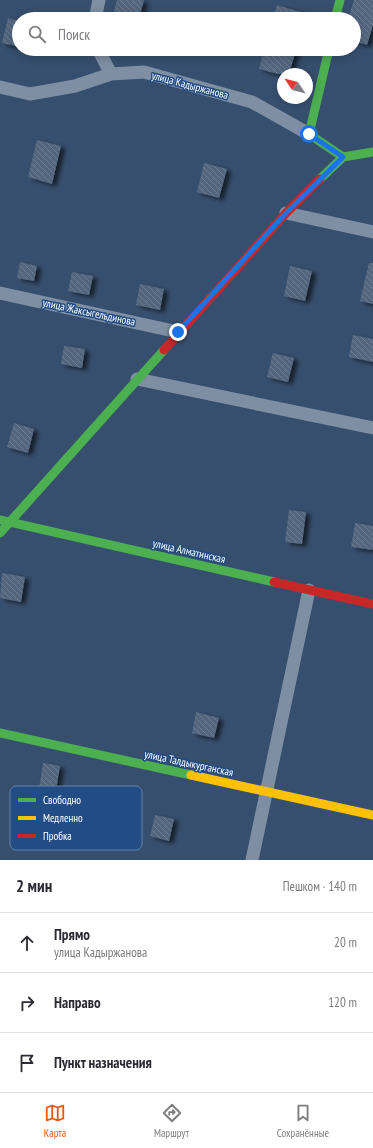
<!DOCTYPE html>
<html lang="ru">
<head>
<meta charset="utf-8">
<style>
	:root { --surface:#fff; --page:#f7f7f7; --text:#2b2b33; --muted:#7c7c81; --line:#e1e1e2; --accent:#ea580c }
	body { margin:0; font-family:"PT Sans Narrow",sans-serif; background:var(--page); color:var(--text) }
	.compass { position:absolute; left:277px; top:68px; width:36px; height:36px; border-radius:50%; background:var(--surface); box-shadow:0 2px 10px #0003; rotate:305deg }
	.stop { position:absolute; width:12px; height:12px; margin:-9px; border:3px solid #1a73e8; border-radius:50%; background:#fff }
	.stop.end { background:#1a73e8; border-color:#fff; box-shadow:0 1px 4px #0008 }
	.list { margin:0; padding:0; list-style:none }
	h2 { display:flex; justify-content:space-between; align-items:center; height:52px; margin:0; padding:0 16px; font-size:17px }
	h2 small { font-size:13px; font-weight:400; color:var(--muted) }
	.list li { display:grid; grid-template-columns:26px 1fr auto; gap:12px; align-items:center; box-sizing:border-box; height:60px; padding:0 16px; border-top:1px solid var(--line) }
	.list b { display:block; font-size:15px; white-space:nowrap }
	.list p { margin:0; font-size:13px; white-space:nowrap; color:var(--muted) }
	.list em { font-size:13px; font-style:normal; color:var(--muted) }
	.icon { flex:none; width:22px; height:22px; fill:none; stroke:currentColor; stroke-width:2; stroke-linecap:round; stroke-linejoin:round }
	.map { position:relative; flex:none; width:373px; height:860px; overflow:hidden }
	.search { position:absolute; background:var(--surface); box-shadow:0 2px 10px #0003; left:12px; right:12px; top:12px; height:44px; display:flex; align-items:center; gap:10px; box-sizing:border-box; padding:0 14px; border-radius:22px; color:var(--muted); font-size:15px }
	.sheet { height:232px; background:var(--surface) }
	nav { display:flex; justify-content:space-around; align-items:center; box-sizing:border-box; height:56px; border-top:1px solid var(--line); background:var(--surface); font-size:11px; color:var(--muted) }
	nav a { display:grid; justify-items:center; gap:2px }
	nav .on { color:var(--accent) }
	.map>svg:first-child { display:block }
	.building { fill:url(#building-back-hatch); filter:url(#shadow) }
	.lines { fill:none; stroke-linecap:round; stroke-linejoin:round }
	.street { stroke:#7e8fa4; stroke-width:13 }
	.fast { stroke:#4caf50; stroke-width:9 }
	.slow { stroke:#ffc107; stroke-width:9 }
	.jam { stroke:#c62828; stroke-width:9 }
	.route { stroke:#1a73e8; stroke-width:5 }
	.labels { text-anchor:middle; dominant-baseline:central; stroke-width:3; stroke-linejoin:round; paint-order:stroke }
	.street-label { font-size:11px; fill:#fff; stroke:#214c84 }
	.key { fill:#214c84; stroke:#6482a9; stroke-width:1 }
	.key-label { font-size:11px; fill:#fff }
</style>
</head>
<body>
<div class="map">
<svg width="373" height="860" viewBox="0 0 373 860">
	<defs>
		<pattern id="building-back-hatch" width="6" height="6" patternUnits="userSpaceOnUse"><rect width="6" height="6" fill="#52667e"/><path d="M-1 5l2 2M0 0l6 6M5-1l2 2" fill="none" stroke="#6c7d91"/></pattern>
		<filter id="shadow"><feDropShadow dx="4.5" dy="2.5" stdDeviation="2" flood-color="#0009"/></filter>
	</defs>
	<rect width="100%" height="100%" fill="#374f6e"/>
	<path class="building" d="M117 0H144L139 19H112Z
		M354 0H373V25L367 45 354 41V19H348Z
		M277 5 314 16V19H273Z
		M8 18 19 21V47L2 43Z
		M264 49 296 50 289 74H278L259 69Z
		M37 140 61 146 52 184 28 177Z
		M204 163 227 169 219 198 197 192Z
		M20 262 37 266 34 281 17 278Z
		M369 263H373V304L360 301Z
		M290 266 312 271 305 301 284 296Z
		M72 272 93 276 89 295 68 291Z
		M140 284 164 289 160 310 136 305Z
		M353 335 373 339V362L349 357Z
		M64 346 85 349 82 368 61 364Z
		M273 353 294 358 288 382 267 377Z
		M14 423 34 429 28 453 7 447Z
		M289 510 306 512 302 544 285 542Z
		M355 523 373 526V550L351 547Z
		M2 573 25 577 21 602 0 598Z
		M196 712 219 718 214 738 192 733Z
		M43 763 60 766 53 809 36 807Z
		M155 815 174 819 169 841 150 836Z"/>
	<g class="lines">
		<path class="street" d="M95 19 99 0
			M98 49 111 74
			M0 87 30 94 75 86 111 74 144 72 252 102 309 134
			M286 213 373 232
			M0 293 178 332
			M137 379 373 428
			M252 860 309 590"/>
		<path class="fast" d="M335 19 340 0
			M329 49 309 134 343 157
			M320 179 343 157 373 152
			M0 520 274 582
			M0 533 164 350
			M0 733 191 775"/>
		<path class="slow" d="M191 775 373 815"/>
		<path class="jam" d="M164 350 286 213 320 179
			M274 582 373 604"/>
	</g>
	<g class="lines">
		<path class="route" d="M178 332 286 213 343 157 309 134"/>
	</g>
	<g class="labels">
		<g class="street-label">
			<text transform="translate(190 85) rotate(15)">улица Кадыржанова</text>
			<text transform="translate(89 312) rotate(12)">улица Жаксыгельдинова</text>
			<text transform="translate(189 551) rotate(13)">улица Алматинская</text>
			<text transform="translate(189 763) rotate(12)">улица Талдыкурганская</text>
		</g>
	</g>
	<rect x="10" y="786" width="132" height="64" rx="6" class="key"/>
	<rect x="18" y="798" width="18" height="4" fill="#4caf50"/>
	<rect x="18" y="816" width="18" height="4" fill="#ffc107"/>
	<rect x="18" y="834" width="18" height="4" fill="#c62828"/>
	<g class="key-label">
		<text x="43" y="804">Свободно</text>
		<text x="43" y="822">Медленно</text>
		<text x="43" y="840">Пробка</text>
	</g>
</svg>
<svg class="compass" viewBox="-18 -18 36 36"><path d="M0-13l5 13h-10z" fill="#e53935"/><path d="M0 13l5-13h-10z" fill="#7c7c81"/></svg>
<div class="stop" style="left:309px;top:134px"></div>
<div class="stop end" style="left:178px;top:332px"></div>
<div class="search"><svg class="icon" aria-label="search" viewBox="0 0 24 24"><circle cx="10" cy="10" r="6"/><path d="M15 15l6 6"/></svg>Поиск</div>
</div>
<section class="sheet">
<h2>2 мин<small>Пешком · 140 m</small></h2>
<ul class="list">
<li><svg class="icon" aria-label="ahead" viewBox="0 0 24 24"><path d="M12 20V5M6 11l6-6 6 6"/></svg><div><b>Прямо</b><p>улица Кадыржанова</p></div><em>20 m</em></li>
<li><svg class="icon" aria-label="right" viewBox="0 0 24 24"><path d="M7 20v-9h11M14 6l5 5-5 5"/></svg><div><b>Направо</b></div><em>120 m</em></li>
<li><svg class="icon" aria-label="arrive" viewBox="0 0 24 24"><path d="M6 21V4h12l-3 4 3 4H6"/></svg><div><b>Пункт назначения</b></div></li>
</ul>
</section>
<nav>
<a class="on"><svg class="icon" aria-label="map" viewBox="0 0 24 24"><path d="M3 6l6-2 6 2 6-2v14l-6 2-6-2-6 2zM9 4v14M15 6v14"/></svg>Карта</a>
<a><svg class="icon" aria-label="directions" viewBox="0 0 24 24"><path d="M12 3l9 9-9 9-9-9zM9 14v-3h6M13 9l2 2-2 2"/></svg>Маршрут</a>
<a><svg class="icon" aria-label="saved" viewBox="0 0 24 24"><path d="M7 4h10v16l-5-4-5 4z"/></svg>Сохранённые</a>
</nav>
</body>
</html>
